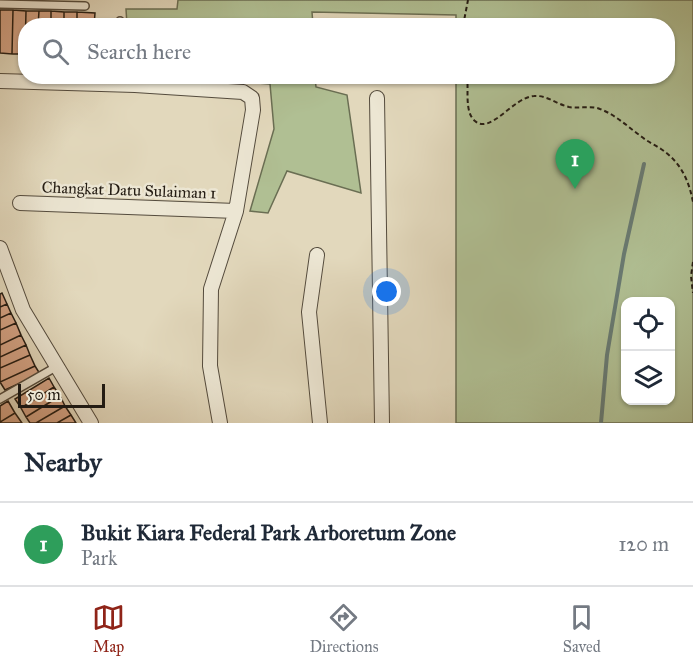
<!DOCTYPE html>
<html lang="en">
<head>
<meta charset="utf-8">
<style>
	:root { --surface:#fff; --page:#f2f2f3; --text:#1f2937; --muted:#747a83; --line:#e0e1e3; --accent:#8f2418 }
	body { margin:0; font-family:"IM FELL Great Primer",serif; background:var(--page); color:var(--text) }
	.controls { position:absolute; right:18px; bottom:18px; display:grid; overflow:hidden; border-radius:12px; box-shadow:0 2px 4px #0004 }
	.controls button { width:54px; height:54px; display:grid; place-items:center; padding:0; border:0; border-bottom:2px solid var(--line); background:var(--surface); color:var(--text); font:30px sans-serif }
	.scale { position:absolute; left:18px; bottom:15px; width:87px; box-sizing:border-box; padding-left:6px; border:3px solid #241c13; border-top:0; font-size:16px; line-height:21px; white-space:nowrap; color:#241c13; -webkit-text-stroke:4px #ece6d3; paint-order:stroke }
	.you { position:absolute; left:387px; top:292px; width:21px; height:21px; margin:-15px; border:4px solid #fff; border-radius:50%; background:#1a73e8; box-shadow:0 0 0 9px #1a73e833 }
	.badge { display:grid; place-items:center; width:39px; height:39px; border-radius:50%; background:var(--accent); color:#fff; font-size:20px; font-weight:700 }
	.pin { position:absolute; translate:-50% -50px; filter:drop-shadow(0 2px 3px #0008) }
	.pin::after { content:''; position:absolute; top:32px; width:21px; height:18px; background:inherit; clip-path:polygon(0 0,100% 0,50% 100%) }
	.list { margin:0; padding:0; list-style:none }
	h2 { display:flex; justify-content:space-between; align-items:center; height:78px; margin:0; padding:0 24px; font-size:26px }
	h2 small { font-size:20px; font-weight:400; color:var(--muted) }
	.list li { display:grid; grid-template-columns:39px 1fr auto; gap:18px; align-items:center; box-sizing:border-box; height:84px; padding:0 24px; border-top:2px solid var(--line) }
	.list b { display:block; font-size:22px; white-space:nowrap }
	.list p { margin:0; font-size:20px; white-space:nowrap; color:var(--muted) }
	.list em { font-size:20px; font-style:normal; color:var(--muted) }
	.icon { flex:none; width:33px; height:33px; fill:none; stroke:currentColor; stroke-width:2; stroke-linecap:round; stroke-linejoin:round }
	.map { position:relative; flex:none; width:693px; height:423px; overflow:hidden }
	.search { position:absolute; background:var(--surface); box-shadow:0 2px 4px #0004; left:18px; right:18px; top:18px; height:66px; display:flex; align-items:center; gap:15px; box-sizing:border-box; padding:0 21px; border-radius:24px; color:var(--muted); font-size:22px }
	.sheet { height:162px; background:var(--surface) }
	nav { display:flex; justify-content:space-around; align-items:center; box-sizing:border-box; height:84px; border-top:2px solid var(--line); background:var(--surface); font-size:16px; color:var(--muted) }
	nav a { display:grid; justify-items:center; gap:3px }
	nav .on { color:var(--accent) }
	.map>svg:first-child { display:block }
	.green { fill:#b0bf93; stroke:#6a6e53; stroke-width:1.5; fill-rule:evenodd }
	.lines { fill:none; stroke-linecap:round; stroke-linejoin:round }
	.stream { stroke:#687a72; stroke-width:4 }
	.building { fill:#d6a587; stroke:#241c13; stroke-width:1.5 }
	.lane-casing { stroke:#544b3d; stroke-width:10 }
	.street-casing { stroke:#544b3d; stroke-width:16 }
	.path { stroke:#241c13; stroke-width:2; stroke-dasharray:4.5 3; stroke-linecap:butt }
	.lane { stroke:#ece6d3; stroke-width:7 }
	.street { stroke:#ece6d3; stroke-width:14 }
	.labels { text-anchor:middle; dominant-baseline:central; stroke-width:5; stroke-linejoin:round; paint-order:stroke }
	.street-label { font-size:16px; fill:#241c13; stroke:#ece6d3 }
</style>
</head>
<body>
<div class="map">
<svg width="693" height="423" viewBox="0 0 693 423">
	<rect width="100%" height="100%" fill="#e2d8bc"/>
	<filter id="stains"><feTurbulence type="fractalNoise" baseFrequency=".00333" numOctaves="4"/><feColorMatrix values="0 0 0 0 .2 0 0 0 0 .09 0 0 0 0 .02 0 0 0 .5 -.17"/></filter>
	<radialGradient id="worn" r=".72"><stop offset=".6" stop-color="#630" stop-opacity="0"/><stop offset="1" stop-color="#630" stop-opacity=".3"/></radialGradient>
	<path class="green" d="M178 0H693V423H456V77L668 76V26H456V15L312 12 313 25H127L126 9H177ZM626 302H670V400H626Z
		M171 77H315L316 87 347 95 361 193 287 171 268 213 250 211 274 129 270 84Z"/>
	<g class="lines">
		<path class="stream" d="M601 423 607 355 624 254 644 164"/>
	</g>
	<path class="building" d="M0 10H13L12 54 0 53Z
		M13 10 26 11 25 54H12Z
		M26 11H39L38 26H26V54H25Z
		M39 11H51V26H38Z
		M51 11 64 12V26H51Z
		M64 12H77V26H64Z
		M77 12 95 13 94 26H77Z
		M2 293 7 304 0 307V294Z
		M7 304 11 313 0 318V307Z
		M11 313 16 323 0 330V318Z
		M16 323 21 335 0 345V330Z
		M21 335 26 345 0 357V345Z
		M26 345 30 355 0 368V357Z
		M30 355 35 366 0 382V368Z
		M35 366 40 374 5 390 0 382Z
		M49 378 54 387 21 408 15 399Z
		M54 387 60 396 26 417 21 408Z
		M60 396 65 406 36 423H30L26 417Z
		M8 401 15 413 0 422V406Z
		M65 406 71 415 57 423H36Z
		M15 413 22 423H0V422Z
		M71 415 76 423H57Z"/>
	<g class="lines">
		<g class="lane-casing">
			<path id="lane" d="M0 4 85 6
				M120 26V21
				M0 399 56 367"/>
		</g>
		<g class="street-casing">
			<path id="street" d="M0 81 135 85 243 92 252 98 253 110 236 211 211 289 210 366 220 423
				M377 98 382 423
				M20 203 236 211
				M0 248 23 310 91 423
				M317 255 309 312 320 423"/>
		</g>
		<path class="path" d="M463 26 468 0
			M467 76C469 89 464 112 475 121 491 135 513 97 534 96 547 95 556 104 569 107 579 109 591 105 600 109 616 115 628 127 642 137 648 142 655 145 661 149 681 162 689 181 693 202
			M693 262 691 276 693 293"/>
		<use href="#lane" class="lane"/>
		<use href="#street" class="street"/>
	</g>
	<g class="labels">
		<g class="street-label">
			<text transform="translate(129 190) rotate(2)">Changkat Datu Sulaiman 1</text>
		</g>
	</g>
	<rect width="100%" height="100%" filter="url(#stains)"/>
	<rect width="100%" height="100%" fill="url(#worn)"/>
</svg>
<div class="controls">
<button><svg class="icon" aria-label="locate" viewBox="0 0 24 24"><circle cx="12" cy="12" r="6"/><path d="M12 2v4M12 18v4M2 12h4M18 12h4"/></svg></button>
<button><svg class="icon" aria-label="layers" viewBox="0 0 24 24"><path d="M12 4l9 5-9 5-9-5zM3 14l9 5 9-5"/></svg></button>
</div>
<div class="scale">50 m</div>
<div class="you"></div>
<div class="pin badge" style="left:575px;top:189px;background:#2e9e5b">1</div>
<div class="search"><svg class="icon" aria-label="search" viewBox="0 0 24 24"><circle cx="10" cy="10" r="6"/><path d="M15 15l6 6"/></svg>Search here</div>
</div>
<section class="sheet">
<h2>Nearby<small></small></h2>
<ul class="list">
<li><span class="badge" style="background:#2e9e5b">1</span><div><b>Bukit Kiara Federal Park Arboretum Zone</b><p>Park</p></div><em>120 m</em></li>
</ul>
</section>
<nav>
<a class="on"><svg class="icon" aria-label="map" viewBox="0 0 24 24"><path d="M3 6l6-2 6 2 6-2v14l-6 2-6-2-6 2zM9 4v14M15 6v14"/></svg>Map</a>
<a><svg class="icon" aria-label="directions" viewBox="0 0 24 24"><path d="M12 3l9 9-9 9-9-9zM9 14v-3h6M13 9l2 2-2 2"/></svg>Directions</a>
<a><svg class="icon" aria-label="saved" viewBox="0 0 24 24"><path d="M7 4h10v16l-5-4-5 4z"/></svg>Saved</a>
</nav>
</body>
</html>
